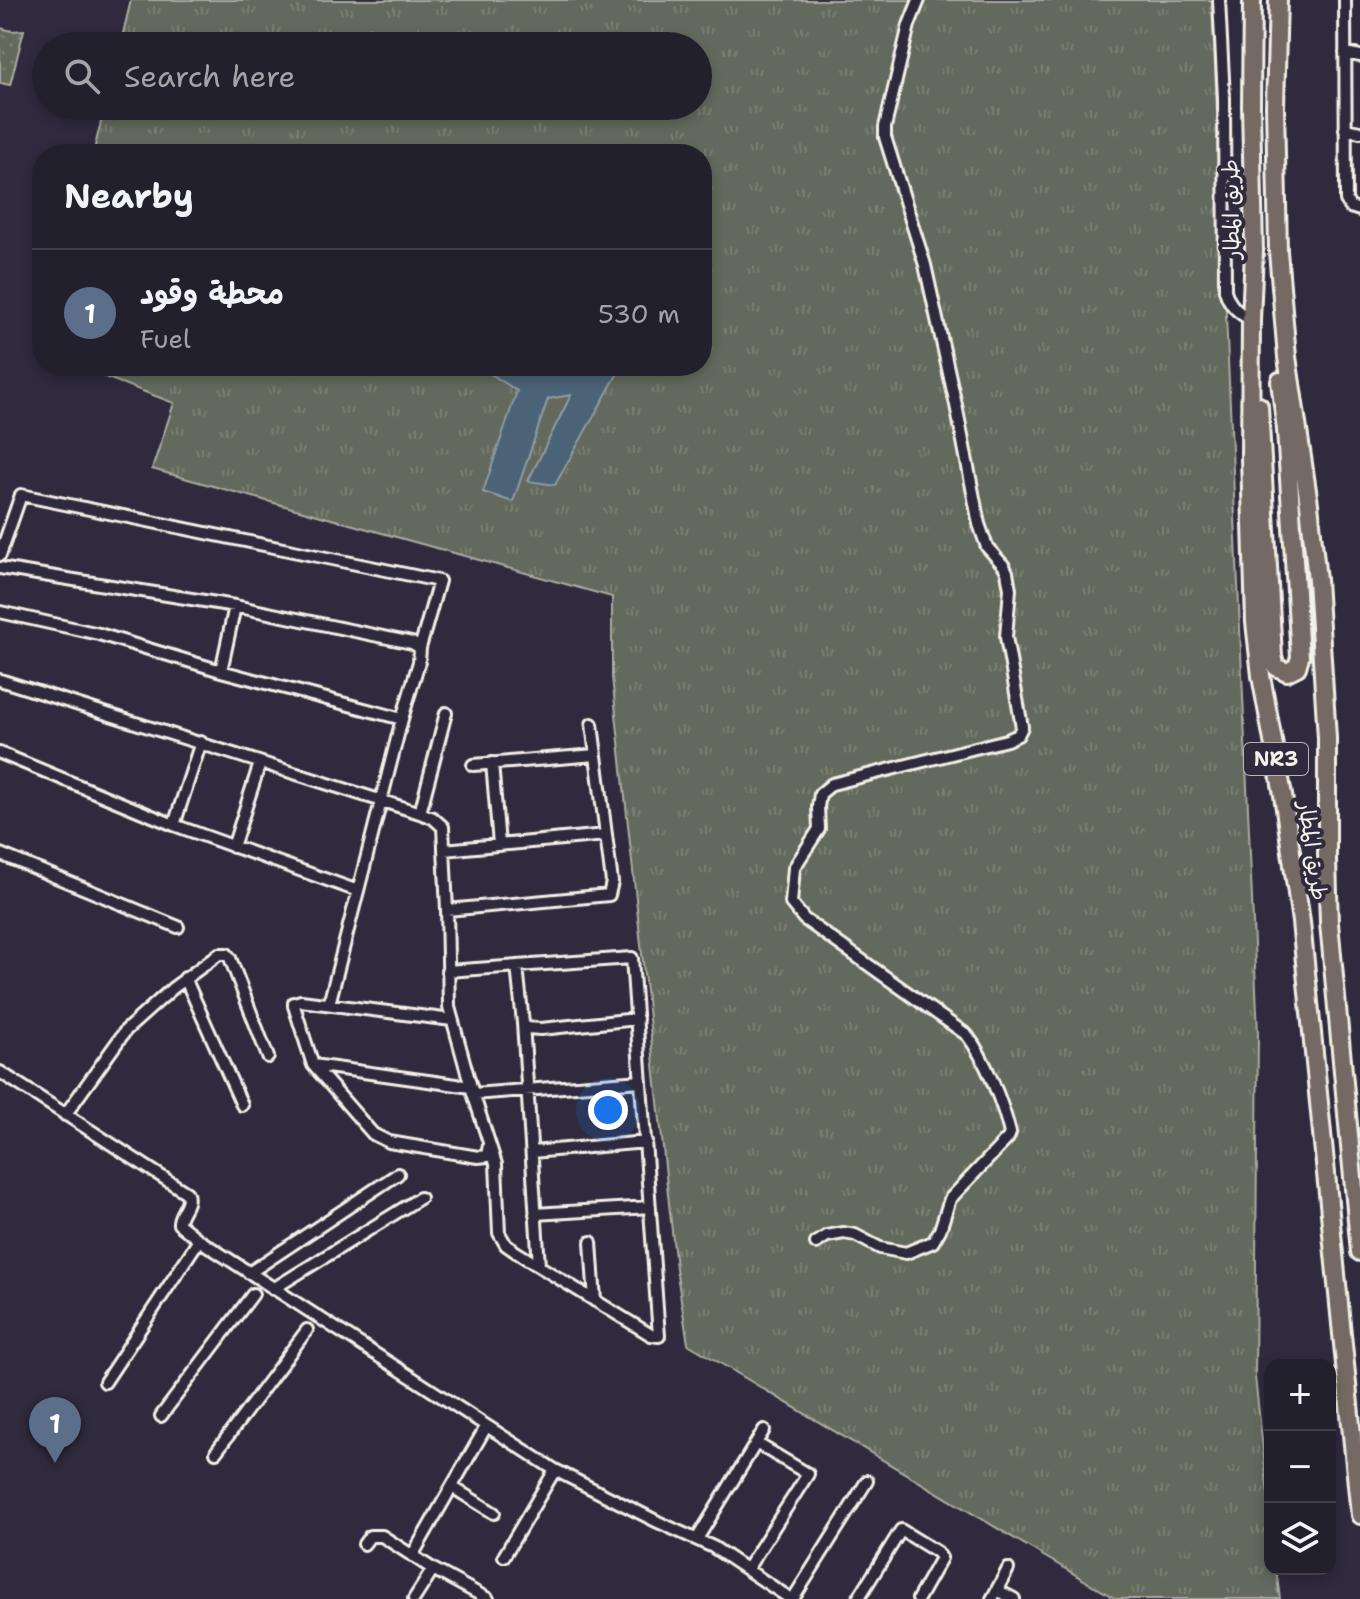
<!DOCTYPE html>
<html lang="en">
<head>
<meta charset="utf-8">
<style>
	:root { --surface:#23202e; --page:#2f2d3a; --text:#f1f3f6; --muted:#a3a3aa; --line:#403e4a; --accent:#d93025 }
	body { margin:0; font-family:"Shantell Sans","Playpen Sans Arabic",sans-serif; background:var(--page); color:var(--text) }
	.controls { position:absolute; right:24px; bottom:24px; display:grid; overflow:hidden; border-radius:16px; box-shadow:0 4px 12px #0003 }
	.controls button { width:72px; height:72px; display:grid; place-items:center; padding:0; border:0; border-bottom:2px solid var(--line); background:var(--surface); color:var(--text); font:40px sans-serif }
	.you { position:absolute; left:608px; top:1110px; width:28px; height:28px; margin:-20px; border:6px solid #fff; border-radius:50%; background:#1a73e8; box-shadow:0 0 0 12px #1a73e833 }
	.badge { display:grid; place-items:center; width:52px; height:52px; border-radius:50%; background:var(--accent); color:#fff; font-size:26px; font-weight:700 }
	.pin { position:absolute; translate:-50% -66px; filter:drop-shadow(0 2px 4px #0008) }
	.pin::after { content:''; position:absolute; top:42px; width:28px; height:24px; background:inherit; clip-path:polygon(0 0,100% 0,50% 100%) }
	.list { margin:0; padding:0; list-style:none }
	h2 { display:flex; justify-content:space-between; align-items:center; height:104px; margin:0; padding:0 32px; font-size:34px }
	h2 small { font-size:26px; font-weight:400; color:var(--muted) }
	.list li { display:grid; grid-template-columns:52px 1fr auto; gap:24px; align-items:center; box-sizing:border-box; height:128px; padding:0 32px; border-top:2px solid var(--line) }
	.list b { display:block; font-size:30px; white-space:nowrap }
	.list p { margin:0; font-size:26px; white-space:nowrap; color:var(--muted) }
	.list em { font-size:26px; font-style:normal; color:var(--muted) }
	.icon { flex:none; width:44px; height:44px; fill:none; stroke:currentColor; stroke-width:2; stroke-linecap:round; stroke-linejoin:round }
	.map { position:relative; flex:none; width:1360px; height:1599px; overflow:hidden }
	.search { position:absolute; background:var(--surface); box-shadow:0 4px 12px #0003; left:32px; top:32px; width:680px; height:88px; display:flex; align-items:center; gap:20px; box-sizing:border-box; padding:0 28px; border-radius:44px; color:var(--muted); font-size:30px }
	.panel { position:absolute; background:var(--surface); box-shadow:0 4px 12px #0003; left:32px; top:144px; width:680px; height:232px; border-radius:32px }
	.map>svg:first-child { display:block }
	.grass { fill:url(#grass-tufts); stroke:#acada2; stroke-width:2 }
	.garden { fill:url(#garden-dots); stroke:#acada2; stroke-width:2 }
	.water { fill:#4c6376; stroke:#8f9ca4; stroke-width:2 }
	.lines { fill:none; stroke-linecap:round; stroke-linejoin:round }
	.minor-casing { stroke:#f4f1e8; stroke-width:16 }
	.trunk-casing { stroke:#f4f1e8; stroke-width:22 }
	.minor { stroke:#2f2a3d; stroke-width:10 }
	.trunk { stroke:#756964; stroke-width:16 }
	.labels { text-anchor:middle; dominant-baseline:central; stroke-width:8; stroke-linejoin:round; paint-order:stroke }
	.shield { fill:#2f2a3d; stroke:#b9b5b5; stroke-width:2 }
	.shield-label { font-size:20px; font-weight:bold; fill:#f4f1e8 }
	.street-label { font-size:22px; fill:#f4f1e8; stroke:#2f2a3d }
</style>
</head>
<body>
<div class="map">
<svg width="1360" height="1599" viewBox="0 0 1360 1599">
	<defs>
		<pattern id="grass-tufts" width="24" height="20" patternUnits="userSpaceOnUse" patternTransform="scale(2)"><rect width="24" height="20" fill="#64695c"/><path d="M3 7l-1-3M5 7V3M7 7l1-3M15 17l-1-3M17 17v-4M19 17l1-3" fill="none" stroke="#7b7f73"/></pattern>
		<pattern id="garden-dots" width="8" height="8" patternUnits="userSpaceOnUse" patternTransform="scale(2)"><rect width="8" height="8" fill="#64695c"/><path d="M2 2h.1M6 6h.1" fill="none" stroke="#7b7f73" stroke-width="1.8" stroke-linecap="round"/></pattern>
	</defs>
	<rect width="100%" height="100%" fill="#2f2a3d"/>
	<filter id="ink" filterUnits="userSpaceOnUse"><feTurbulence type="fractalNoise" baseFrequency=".0125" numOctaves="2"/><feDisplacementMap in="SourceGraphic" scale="16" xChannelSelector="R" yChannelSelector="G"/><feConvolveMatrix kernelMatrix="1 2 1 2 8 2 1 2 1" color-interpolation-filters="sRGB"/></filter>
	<g filter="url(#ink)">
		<path class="grass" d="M131 0H1212L1258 1034 1255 1377 1270 1512V1569H1276L1280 1599H1116L688 1344 676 1268 612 677V597L152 469 174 403 76 366H702V154H93L105 106H698V46H120Z"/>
		<path class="garden" d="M0 28 12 31 24 30 10 85 0 83Z"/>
		<path class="water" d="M479 366H622L555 485 528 481 571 395 548 399 513 502 483 492 517 391Z"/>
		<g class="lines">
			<g class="minor-casing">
				<path id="minor" d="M1219 0 1224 98 1225 290C1229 305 1237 312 1251 320
					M1345 0 1346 200 1350 207 1360 210
					M1345 53 1360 56
					M1345 129 1360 132
					M0 555 21 495 439 581 420 648
					M0 568 235 606 412 643 420 648 419 662 402 719 329 1004
					M0 612 99 634 221 671 402 719
					M221 671 235 606
					M0 680 420 813 433 818 443 827 447 910 449 1007 471 1087 496 1164 499 1233 506 1245 516 1252 651 1335 659 1336 632 958 447 971
					M0 753 174 825 358 891
					M492 763 499 844
					M473 765 596 755
					M420 813 446 713
					M174 825 201 742
					M233 847 260 763
					M444 850 606 835
					M0 854 178 927
					M447 910 609 895 612 882 592 724
					M517 966 523 1023 526 1028 541 1029 637 1019
					M185 978 242 1105
					M452 1020 301 1001 294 1003V1006L313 1065 373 1134 389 1142 478 1157 487 1156 489 1145
					M523 1023 539 1266
					M313 1065 471 1087
					M0 1072 187 1193C191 1206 178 1212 179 1224L199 1240 555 1470 658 1522 713 1547 791 1599
					M473 1094 641 1081
					M65 1115 126 1030 173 988 219 954H227L230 958 268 1057
					M532 1152 646 1142
					M535 1214 650 1207
					M591 1242 595 1301
					M816 1243 827 1236 844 1233 855 1235 880 1248 906 1253 933 1242 940 1230 950 1199 1008 1138 1010 1133C1003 1104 985 1058 967 1035L804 919 791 903 794 868 819 829 818 807 820 794 832 784 1007 740 1018 735 1022 727 1006 637 1010 589 1007 572 1004 566 987 547 979 524 956 405 925 265 885 137V127L909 25 919 0
					M249 1273 398 1174
					M273 1289 420 1198
					M105 1382 199 1240
					M161 1416 253 1294
					M216 1452 307 1330
					M452 1487 494 1513
					M697 1539 764 1430
					M364 1544 370 1536H382L433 1569 488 1599
					M412 1556 486 1427
					M504 1556 555 1470
					M747 1569 808 1474 756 1443
					M997 1590 1014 1599
					M414 1599 433 1569
					M793 1599 867 1481
					M858 1599 901 1530 937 1552 941 1558 918 1599
					M992 1599 1008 1569"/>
			</g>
			<g class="trunk-casing">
				<path id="trunk" d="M1252 0 1251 106 1254 251 1251 320 1250 458 1255 622 1261 676 1283 795 1301 922 1360 1515
					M1278 0 1275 106 1278 251 1287 357 1309 504 1317 580 1327 738V861L1329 923 1360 1252
					M1259 406 1273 656 1276 667 1287 672 1297 667 1300 657 1286 430 1280 381"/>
			</g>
			<use href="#minor" class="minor"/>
			<use href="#trunk" class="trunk"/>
		</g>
	</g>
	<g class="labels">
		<rect class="shield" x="1244" y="743" width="64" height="32" rx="6"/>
		<g class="shield-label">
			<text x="1276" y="759">NR3</text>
		</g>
		<g class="street-label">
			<text transform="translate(1231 209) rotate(-91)">طريق المطار</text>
			<text transform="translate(1313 851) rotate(82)">طريق المطار</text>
		</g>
	</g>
</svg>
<div class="controls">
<button>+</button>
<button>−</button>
<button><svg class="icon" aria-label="layers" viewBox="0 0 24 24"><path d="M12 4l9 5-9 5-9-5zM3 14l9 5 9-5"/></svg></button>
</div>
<div class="you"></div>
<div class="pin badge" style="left:55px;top:1463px;background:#5c6f8a">1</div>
<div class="search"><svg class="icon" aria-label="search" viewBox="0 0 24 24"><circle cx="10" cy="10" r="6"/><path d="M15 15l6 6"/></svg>Search here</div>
<section class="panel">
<h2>Nearby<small></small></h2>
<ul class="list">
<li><span class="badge" style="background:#5c6f8a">1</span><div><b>محطة وقود</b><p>Fuel</p></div><em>530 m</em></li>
</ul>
</section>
</div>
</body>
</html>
